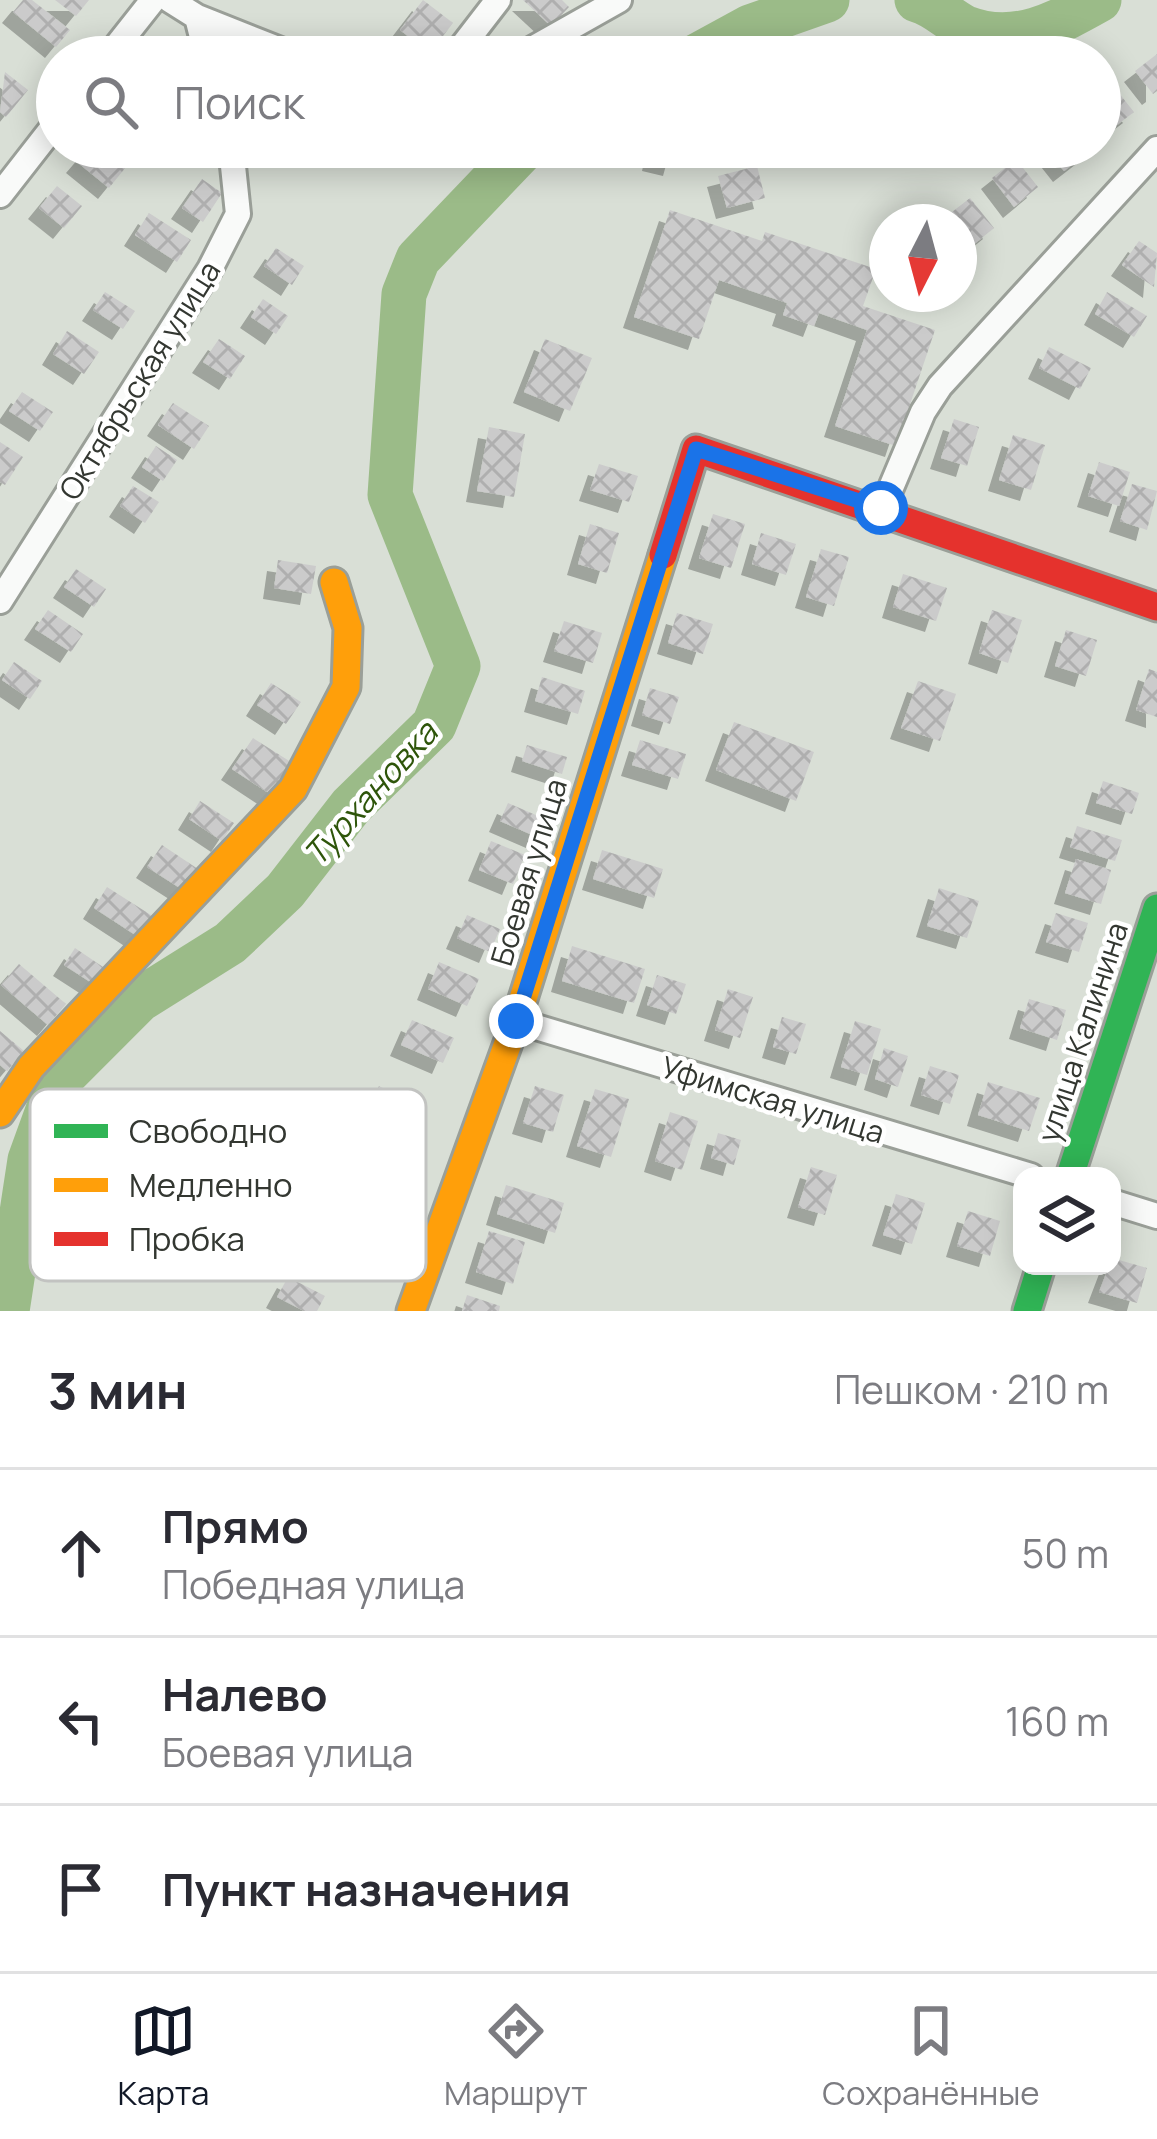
<!DOCTYPE html>
<html lang="ru">
<head>
<meta charset="utf-8">
<style>
	:root { --surface:#fff; --page:#f2f2f3; --text:#2b2b33; --muted:#7c7c81; --line:#e1e1e2; --accent:#111827 }
	body { margin:0; font-family:Manrope,sans-serif; background:var(--page); color:var(--text) }
	.controls { position:absolute; right:36px; bottom:36px; display:grid; overflow:hidden; border-radius:24px; box-shadow:0 6px 30px #0003 }
	.controls button { width:108px; height:108px; display:grid; place-items:center; padding:0; border:0; border-bottom:3px solid var(--line); background:var(--surface); color:var(--text); font:60px sans-serif }
	.compass { position:absolute; left:869px; top:204px; width:108px; height:108px; border-radius:50%; background:var(--surface); box-shadow:0 6px 30px #0003; rotate:186deg }
	.stop { position:absolute; width:36px; height:36px; margin:-27px; border:9px solid #1a73e8; border-radius:50%; background:#fff }
	.stop.end { background:#1a73e8; border-color:#fff; box-shadow:0 3px 12px #0008 }
	.list { margin:0; padding:0; list-style:none }
	h2 { display:flex; justify-content:space-between; align-items:center; height:156px; margin:0; padding:0 48px; font-size:51px }
	h2 small { font-size:39px; font-weight:400; color:var(--muted) }
	.list li { display:grid; grid-template-columns:78px 1fr auto; gap:36px; align-items:center; box-sizing:border-box; height:168px; padding:0 48px; border-top:3px solid var(--line) }
	.list b { display:block; font-size:45px; white-space:nowrap }
	.list p { margin:0; font-size:39px; white-space:nowrap; color:var(--muted) }
	.list em { font-size:39px; font-style:normal; color:var(--muted) }
	.icon { flex:none; width:66px; height:66px; fill:none; stroke:currentColor; stroke-width:2; stroke-linecap:round; stroke-linejoin:round }
	.map { position:relative; flex:none; width:1157px; height:1311px; overflow:hidden }
	.search { position:absolute; background:var(--surface); box-shadow:0 6px 30px #0003; left:36px; right:36px; top:36px; height:132px; display:flex; align-items:center; gap:30px; box-sizing:border-box; padding:0 42px; border-radius:66px; color:var(--muted); font-size:45px }
	.sheet { height:660px; background:var(--surface) }
	nav { display:flex; justify-content:space-around; align-items:center; box-sizing:border-box; height:168px; border-top:3px solid var(--line); background:var(--surface); font-size:33px; color:var(--muted) }
	nav a { display:grid; justify-items:center; gap:6px }
	nav .on { color:var(--accent) }
	.map>svg:first-child { display:block }
	.lines { fill:none; stroke-linecap:round; stroke-linejoin:round }
	.river { stroke:#9bbb88; stroke-width:45 }
	.building { fill:url(#building-cross-hatch); filter:url(#shadow) }
	.street-casing { stroke:#9a9f98; stroke-width:30 }
	.fast-casing { stroke:#9a9f98; stroke-width:33 }
	.slow-casing { stroke:#9a9f98; stroke-width:33 }
	.jam-casing { stroke:#9a9f98; stroke-width:33 }
	.street { stroke:#f9faf9; stroke-width:24 }
	.fast { stroke:#30b455; stroke-width:27 }
	.slow { stroke:#ff9f0a; stroke-width:27 }
	.jam { stroke:#e5322d; stroke-width:27 }
	.route { stroke:#1a73e8; stroke-width:15 }
	.labels { text-anchor:middle; dominant-baseline:central; stroke-width:9; stroke-linejoin:round; paint-order:stroke }
	.street-label { font-size:30px; fill:#333731; stroke:#fff }
	.water-label { font-size:33px; font-style:italic; fill:#2e550a; stroke:#fff }
	.key { fill:#fff; stroke:#c2c3c1; stroke-width:3 }
	.key-label { font-size:33px; fill:#333731 }
</style>
</head>
<body>
<div class="map">
<svg width="1157" height="1311" viewBox="0 0 1157 1311">
	<defs>
		<pattern id="building-cross-hatch" width="8" height="8" patternUnits="userSpaceOnUse" patternTransform="scale(3)"><rect width="8" height="8" fill="#cbcbcb"/><path d="M0 0l8 8M0 8l8-8" fill="none" stroke="#afafaf"/></pattern>
		<filter id="shadow"><feDropShadow dx="-11" dy="11" stdDeviation="0" flood-color="#0004"/></filter>
	</defs>
	<rect width="100%" height="100%" fill="#d9dfd6"/>
	<g class="lines">
		<path class="river" d="M917 0C936 5 949 20 966 28 1015 47 1058 23 1099 0
			M695 57 750 27 827 0
			M7 1311 30 1160 59 1080 139 1000 230 943 285 891 351 806 434 725 458 666 390 495 404 294 418 259 525 147"/>
	</g>
	<path class="building" d="M23 0H32L70 30 56 47 13 12Z
		M55 0H89L76 16Z
		M423 0 453 23 430 53 400 30Z
		M523 0H562L569 7 551 26Z
		M1157 54V91L1153 94 1135 71Z
		M5 72 28 90 6 117 0 112Z
		M1114 87 1134 112 1117 125 1100 104Z
		M90 147H103L126 167 109 188 77 162Z
		M656 147H679L674 165 653 160Z
		M1045 147H1095L1064 171Z
		M1016 159 1038 187 1014 207 992 178Z
		M757 166 765 198 727 208 718 176Z
		M202 179 222 193 203 222 182 208Z
		M57 186 82 206 64 228 39 208Z
		M970 198 994 228 967 250 959 239V222L943 219Z
		M670 210 762 241 765 232 876 269 863 306 935 330 896 446 835 426 867 330 819 313 814 326 783 315 787 303 719 280 699 339 634 317Z
		M149 213 191 240 177 262 135 235Z
		M1139 241 1157 253 1154 287 1122 265Z
		M276 248 304 266 292 285 264 266Z
		M105 292 135 311 123 329 93 310Z
		M1107 292 1147 316 1134 337 1095 314Z
		M263 299 288 316 276 334 251 317Z
		M67 331 99 352 84 374 53 354Z
		M219 339 245 356 230 379 203 362Z
		M545 339 592 358 570 411 524 392Z
		M1049 347 1091 368 1080 389 1039 368Z
		M22 392 53 412 40 431 9 411Z
		M173 403 209 426 194 449 158 425Z
		M954 419 979 427 967 466 941 458Z
		M489 427 525 434 514 497 477 491Z
		M1013 435 1045 445 1031 490 999 480Z
		M0 442 23 457 5 485 0 482Z
		M156 446 177 460 163 481 142 467Z
		M1099 462 1130 472 1119 506 1088 496Z
		M599 464 638 476 629 502 590 490Z
		M1132 484 1157 491 1147 530 1120 521Z
		M133 486 159 502 145 523 120 506Z
		M713 514 745 524 731 568 699 558Z
		M590 524 619 533 607 573 578 564Z
		M761 533 796 544 786 575 752 564Z
		M821 549 849 557 834 606 806 597Z
		M278 560 316 566 311 594 274 588Z
		M76 569 106 589 94 607 64 587Z
		M903 574 947 588 936 621 893 607Z
		M48 610 83 634 71 652 35 629Z
		M992 610 1022 620 1008 663 979 653Z
		M677 613 713 624 703 654 668 643Z
		M564 621 602 633 593 663 554 651Z
		M1066 630 1097 640 1086 676 1055 666Z
		M14 662 42 681 30 699 2 680Z
		M1149 669 1157 672V717L1136 710Z
		M542 677 585 691 578 714 535 701Z
		M918 681 956 694 940 741 901 728Z
		M271 683 301 702 286 724 257 705Z
		M650 688 679 697 670 724 642 715Z
		M734 722 814 752 796 801 716 770Z
		M253 738 294 764 273 796 232 769Z
		M640 740 686 754 678 779 632 765Z
		M527 745 567 757 562 774 522 761Z
		M1103 781 1139 793 1132 814 1096 803Z
		M200 801 234 823 222 841 189 819Z
		M508 803 545 819 537 837 500 821Z
		M1077 826 1122 840 1115 861 1070 847Z
		M491 841 525 855 513 884 479 870Z
		M162 845 198 869 183 890 147 867Z
		M602 850 663 869 654 898 593 879Z
		M1076 859 1111 870 1101 904 1065 893Z
		M107 887 154 917 140 938 94 908Z
		M939 888 979 901 967 938 927 926Z
		M1056 913 1088 923 1079 952 1046 942Z
		M467 915 500 929 490 952 457 938Z
		M572 946 645 969 634 1003 562 981Z
		M75 948 106 969 95 985 64 965Z
		M439 962 479 979 467 1006 428 989Z
		M19 964 66 1004 48 1025 1 985Z
		M657 975 686 984 676 1014 647 1005Z
		M728 989 753 997 740 1038 715 1030Z
		M1029 999 1066 1010 1057 1040 1020 1028Z
		M782 1017 806 1024 796 1054 773 1047Z
		M412 1020 454 1038 443 1063 401 1045Z
		M855 1021 881 1029 867 1075 841 1067Z
		M0 1031 24 1051 7 1071 0 1065Z
		M884 1048 908 1056 898 1087 875 1079Z
		M930 1066 959 1075 950 1104 921 1095Z
		M988 1082 1040 1098 1029 1131 978 1115Z
		M379 1086 424 1109 409 1137 364 1114Z
		M535 1086 564 1095 553 1132 523 1123Z
		M595 1089 629 1099 611 1157 577 1146Z
		M670 1112 698 1121 682 1170 655 1161Z
		M718 1133 741 1140 734 1165 711 1158Z
		M811 1167 837 1175 825 1215 798 1207Z
		M506 1185 564 1203 555 1233 497 1214Z
		M896 1194 925 1203 912 1244 883 1235Z
		M968 1211 1000 1221 990 1256 957 1246Z
		M489 1231 525 1242 513 1284 476 1272Z
		M1112 1258 1147 1268 1137 1303 1099 1292Z
		M288 1277 325 1296 317 1311H304L277 1297Z
		M467 1295 500 1306 499 1311H462Z"/>
	<g class="lines">
		<g class="street-casing">
			<path id="street" d="M170 0 197 17 298 57
				M197 17 207 57
				M108 57 153 0
				M454 57 498 0
				M518 57 619 0
				M0 195 57 122
				M882 509 923 412 940 386 1157 149
				M0 601 210 269 238 214 231 147
				M516 1021 1031 1176
				M1112 1202 1157 1216"/>
		</g>
		<g class="fast-casing">
			<path id="fast" d="M1070 1176 1157 908
				M1027 1311 1041 1266"/>
		</g>
		<g class="slow-casing">
			<path id="slow" d="M0 1113 31 1067 293 789 346 687 348 628 334 582
				M411 1311 516 1021 663 555"/>
		</g>
		<g class="jam-casing">
			<path id="jam" d="M663 555 696 449 1157 607"/>
		</g>
		<use href="#street" class="street"/>
		<use href="#fast" class="fast"/>
		<use href="#slow" class="slow"/>
		<use href="#jam" class="jam"/>
	</g>
	<g class="lines">
		<path class="route" d="M516 1021 696 449 881 508"/>
	</g>
	<g class="labels">
		<g class="street-label">
			<text transform="translate(139 380) rotate(-58)">Октябрьская улица</text>
			<text transform="translate(528 872) rotate(-73)">Боевая улица</text>
			<text transform="translate(1082 1032) rotate(-72)">улица Калинина</text>
			<text transform="translate(773 1099) rotate(17)">Уфимская улица</text>
		</g>
		<g class="water-label">
			<text transform="translate(370 793) rotate(-48)">Турхановка</text>
		</g>
	</g>
	<rect x="30" y="1089" width="396" height="192" rx="18" class="key"/>
	<rect x="54" y="1124" width="54" height="14" fill="#30b455"/>
	<rect x="54" y="1178" width="54" height="14" fill="#ff9f0a"/>
	<rect x="54" y="1232" width="54" height="14" fill="#e5322d"/>
	<g class="key-label">
		<text x="129" y="1143">Свободно</text>
		<text x="129" y="1197">Медленно</text>
		<text x="129" y="1251">Пробка</text>
	</g>
</svg>
<div class="controls">
<button><svg class="icon" aria-label="layers" viewBox="0 0 24 24"><path d="M12 4l9 5-9 5-9-5zM3 14l9 5 9-5"/></svg></button>
</div>
<svg class="compass" viewBox="-18 -18 36 36"><path d="M0-13l5 13h-10z" fill="#e53935"/><path d="M0 13l5-13h-10z" fill="#7c7c81"/></svg>
<div class="stop" style="left:881px;top:508px"></div>
<div class="stop end" style="left:516px;top:1021px"></div>
<div class="search"><svg class="icon" aria-label="search" viewBox="0 0 24 24"><circle cx="10" cy="10" r="6"/><path d="M15 15l6 6"/></svg>Поиск</div>
</div>
<section class="sheet">
<h2>3 мин<small>Пешком · 210 m</small></h2>
<ul class="list">
<li><svg class="icon" aria-label="ahead" viewBox="0 0 24 24"><path d="M12 20V5M6 11l6-6 6 6"/></svg><div><b>Прямо</b><p>Победная улица</p></div><em>50 m</em></li>
<li><svg class="icon" aria-label="left" viewBox="0 0 24 24"><path d="M17 20v-9H6M10 6l-5 5 5 5"/></svg><div><b>Налево</b><p>Боевая улица</p></div><em>160 m</em></li>
<li><svg class="icon" aria-label="arrive" viewBox="0 0 24 24"><path d="M6 21V4h12l-3 4 3 4H6"/></svg><div><b>Пункт назначения</b></div></li>
</ul>
</section>
<nav>
<a class="on"><svg class="icon" aria-label="map" viewBox="0 0 24 24"><path d="M3 6l6-2 6 2 6-2v14l-6 2-6-2-6 2zM9 4v14M15 6v14"/></svg>Карта</a>
<a><svg class="icon" aria-label="directions" viewBox="0 0 24 24"><path d="M12 3l9 9-9 9-9-9zM9 14v-3h6M13 9l2 2-2 2"/></svg>Маршрут</a>
<a><svg class="icon" aria-label="saved" viewBox="0 0 24 24"><path d="M7 4h10v16l-5-4-5 4z"/></svg>Сохранённые</a>
</nav>
</body>
</html>
